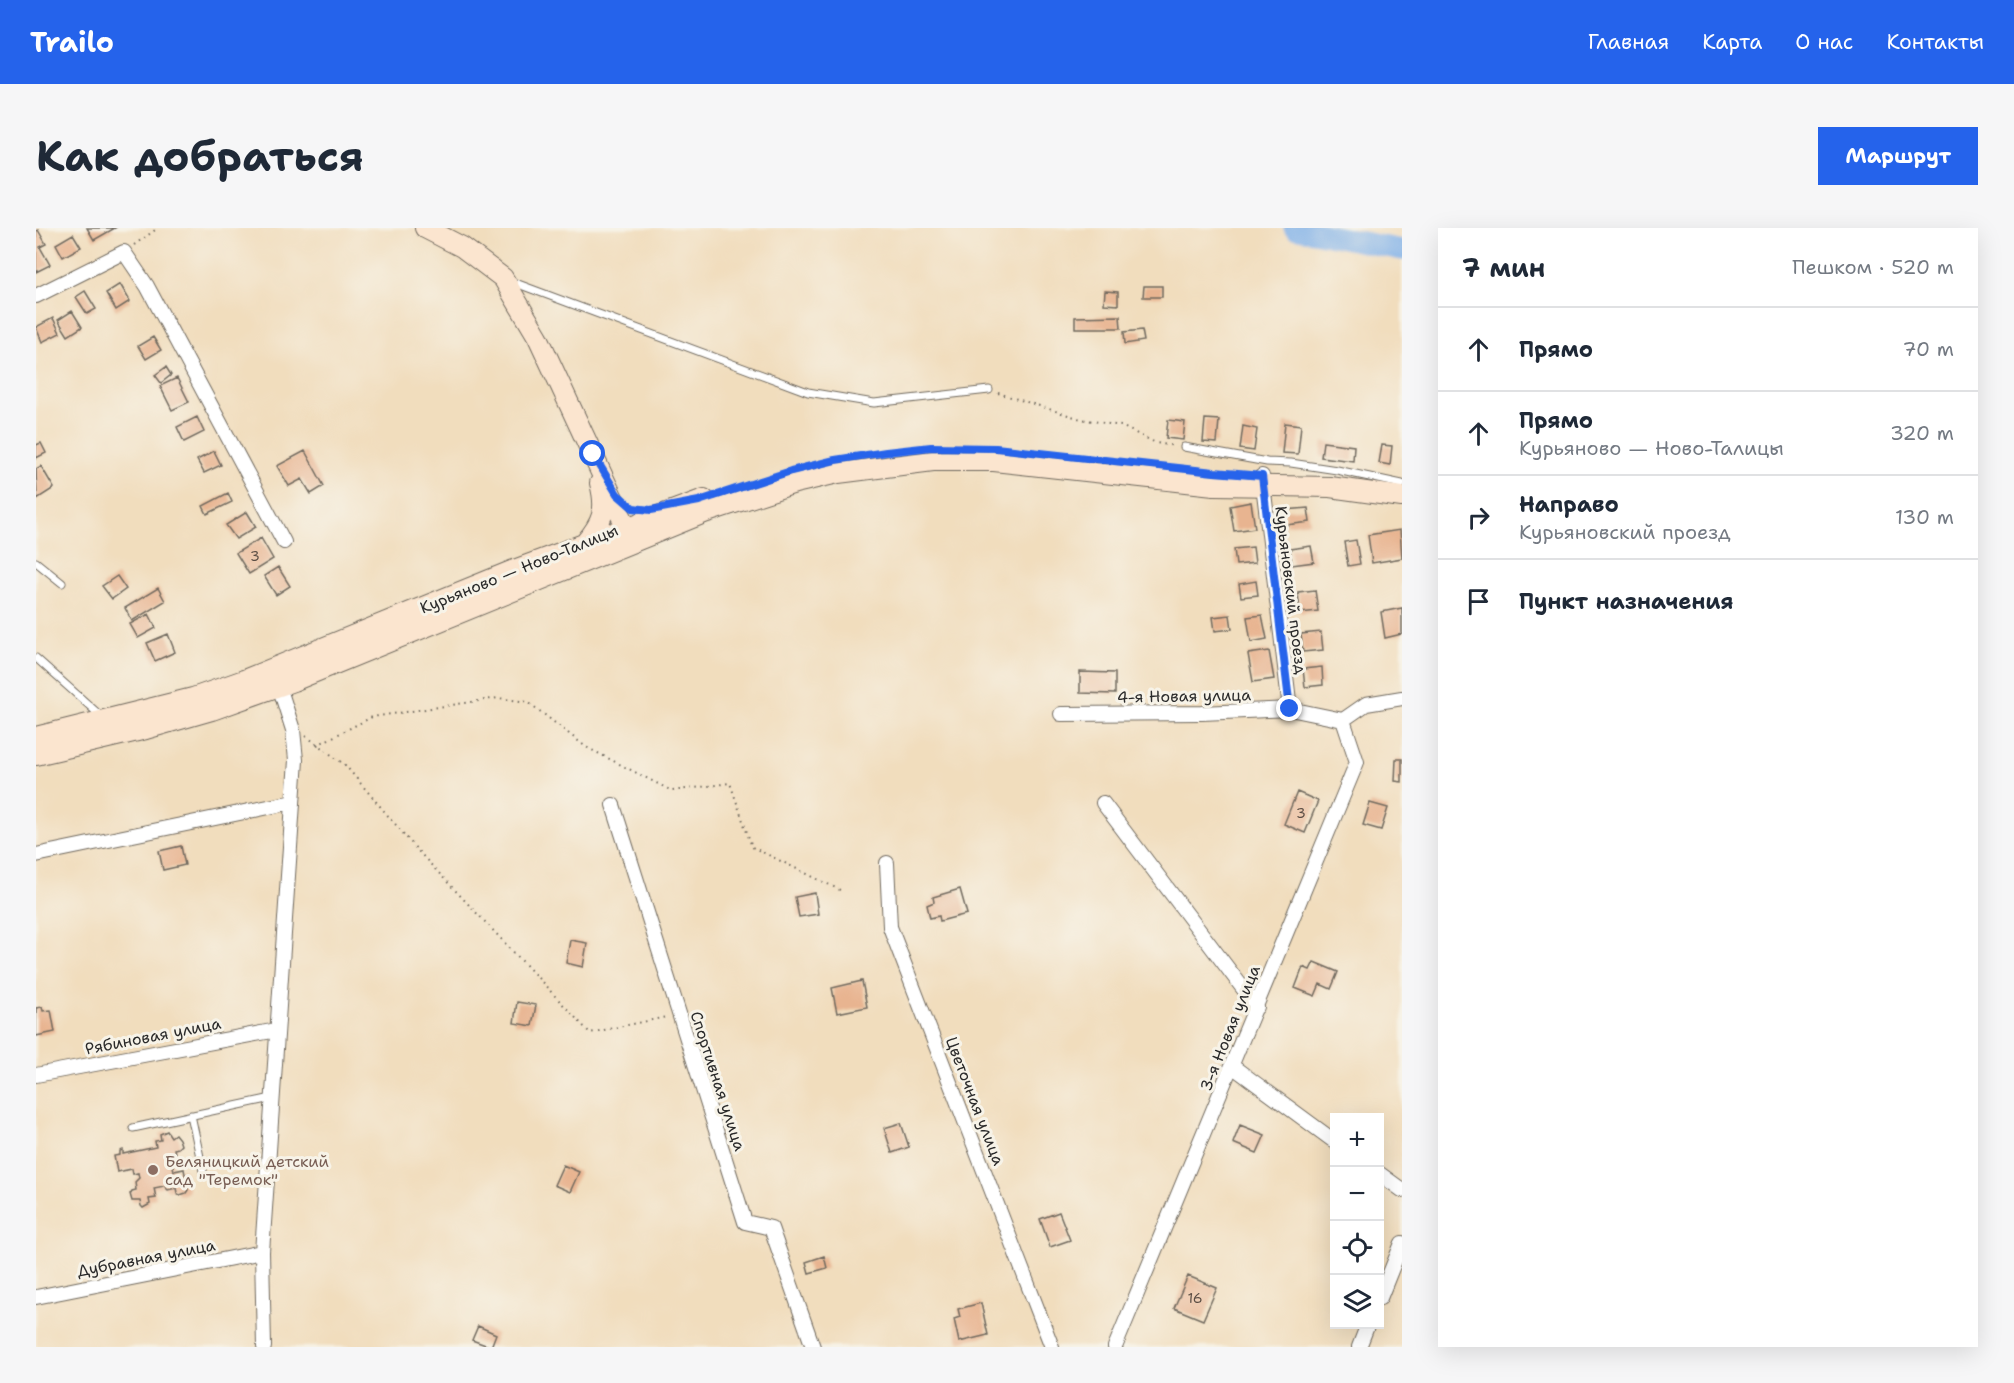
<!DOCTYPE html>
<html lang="ru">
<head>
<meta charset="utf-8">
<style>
	:root { --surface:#fff; --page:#f6f6f7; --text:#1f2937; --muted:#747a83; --line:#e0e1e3; --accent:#2563eb }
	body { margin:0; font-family:"Shantell Sans",sans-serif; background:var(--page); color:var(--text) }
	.controls { position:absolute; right:18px; bottom:18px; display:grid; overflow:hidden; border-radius:0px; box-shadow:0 6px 24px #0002 }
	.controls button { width:54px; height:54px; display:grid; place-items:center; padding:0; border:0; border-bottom:2px solid var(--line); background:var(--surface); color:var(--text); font:30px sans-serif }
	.stop { position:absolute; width:18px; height:18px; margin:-14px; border:4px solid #2563eb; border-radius:50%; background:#fff }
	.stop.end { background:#2563eb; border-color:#fff; box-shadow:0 2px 6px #0008 }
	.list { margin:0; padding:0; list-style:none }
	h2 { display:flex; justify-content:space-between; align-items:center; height:78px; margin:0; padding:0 24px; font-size:26px }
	h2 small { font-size:20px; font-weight:400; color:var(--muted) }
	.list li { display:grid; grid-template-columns:39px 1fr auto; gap:18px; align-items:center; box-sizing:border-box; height:84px; padding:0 24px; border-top:2px solid var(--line) }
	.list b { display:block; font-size:22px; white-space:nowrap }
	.list p { margin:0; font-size:20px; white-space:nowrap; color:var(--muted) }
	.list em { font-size:20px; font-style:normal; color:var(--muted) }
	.icon { flex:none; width:33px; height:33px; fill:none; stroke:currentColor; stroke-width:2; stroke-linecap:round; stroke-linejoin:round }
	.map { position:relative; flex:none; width:1366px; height:1119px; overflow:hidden; border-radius:0px }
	header { display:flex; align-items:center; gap:36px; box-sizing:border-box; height:84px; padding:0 30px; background:var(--accent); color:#fff }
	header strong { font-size:28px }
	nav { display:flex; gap:33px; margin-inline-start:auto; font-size:21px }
	.intro { display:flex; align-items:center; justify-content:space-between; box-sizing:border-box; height:144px; padding:0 36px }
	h1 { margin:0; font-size:42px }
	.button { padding:15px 27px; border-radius:0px; background:var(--accent); color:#fff; font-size:21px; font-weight:700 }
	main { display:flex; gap:36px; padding:0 36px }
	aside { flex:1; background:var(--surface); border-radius:0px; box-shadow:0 6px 24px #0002 }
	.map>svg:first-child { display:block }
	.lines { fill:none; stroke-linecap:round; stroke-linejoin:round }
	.river { stroke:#7baee8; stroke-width:21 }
	.building { fill:#e8b490 }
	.lane-casing { stroke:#70695e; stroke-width:9 }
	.street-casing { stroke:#70695e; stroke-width:16 }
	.secondary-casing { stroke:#70695e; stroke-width:22 }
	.path { stroke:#70695e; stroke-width:2; stroke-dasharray:1.5 4.5; stroke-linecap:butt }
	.lane { stroke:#fff; stroke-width:7 }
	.street { stroke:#fff; stroke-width:14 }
	.secondary { stroke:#fbe5cf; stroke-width:20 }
	.route { stroke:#2563eb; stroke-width:8 }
	.education-dot { fill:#8d6e63; stroke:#f7f3e8; stroke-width:2 }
	.labels { text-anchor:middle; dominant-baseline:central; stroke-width:6; stroke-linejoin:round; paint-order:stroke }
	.number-label { font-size:14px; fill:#5a4d44 }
	.street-label { font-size:16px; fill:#2b2b2b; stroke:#f7f3e8 }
	.education-label { font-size:16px; fill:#785e54; stroke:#f7f3e8; text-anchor:start }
</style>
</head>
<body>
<header>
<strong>Trailo</strong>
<nav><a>Главная</a><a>Карта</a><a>О нас</a><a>Контакты</a></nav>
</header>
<div class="intro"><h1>Как добраться</h1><a class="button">Маршрут</a></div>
<main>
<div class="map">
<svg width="1366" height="1119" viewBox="0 0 1366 1119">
	<rect width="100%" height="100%" fill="#f7f3e8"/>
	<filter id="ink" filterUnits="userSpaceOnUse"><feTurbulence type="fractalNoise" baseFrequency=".0167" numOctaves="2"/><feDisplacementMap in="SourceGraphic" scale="12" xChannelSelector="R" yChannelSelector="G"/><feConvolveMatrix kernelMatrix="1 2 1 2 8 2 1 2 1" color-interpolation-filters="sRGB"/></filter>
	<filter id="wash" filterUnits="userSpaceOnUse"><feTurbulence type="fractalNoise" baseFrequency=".008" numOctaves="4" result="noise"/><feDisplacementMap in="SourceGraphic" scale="24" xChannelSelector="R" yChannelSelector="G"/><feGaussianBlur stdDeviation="1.35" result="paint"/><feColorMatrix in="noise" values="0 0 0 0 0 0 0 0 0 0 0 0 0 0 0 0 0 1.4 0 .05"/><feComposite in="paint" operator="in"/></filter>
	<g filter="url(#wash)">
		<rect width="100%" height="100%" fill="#f1ddbd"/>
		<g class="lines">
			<path class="river" d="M1258 0 1366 22"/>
		</g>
		<g id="blocks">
			<path class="building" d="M51 0H79L58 12Z
				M2 2 10 16 4 19 14 37 0 44V3Z
				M37 6 45 19 27 29 20 16Z
				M84 56 94 73 80 82 70 65Z
				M1108 58H1126V69H1107Z
				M49 63 60 81 51 86 40 69Z
				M1069 63 1082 64V77L1068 76Z
				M36 83 46 99 32 108 22 92Z
				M1084 88 1085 100H1039V89Z
				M17 90 24 105 6 114 0 99Z
				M1106 102 1108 113 1089 116 1088 104Z
				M117 109 125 122 110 131 102 118Z
				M130 139 135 147 125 155 119 147Z
				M141 150 153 174 136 182 124 158Z
				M161 189 168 204 148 214 141 199Z
				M1169 191 1183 192 1181 215 1167 214Z
				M1132 192 1149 194 1147 212 1130 210Z
				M1249 195 1265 197 1262 226 1246 225Z
				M1207 198 1221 201 1218 223 1204 221Z
				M1287 214 1318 218 1317 233 1285 229Z
				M5 215 10 225 0 230V217Z
				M1346 217 1356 218 1354 237 1343 235Z
				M178 223 185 237 168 245 161 232Z
				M269 223 288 258 275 266 266 251 253 258 241 238Z
				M5 238 18 260 1 271 0 241Z
				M192 265 196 274 171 286 167 278Z
				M1215 274 1219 300 1198 303 1194 278Z
				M1272 280 1274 294 1250 297 1249 282Z
				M211 284 220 299 200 311 190 297Z
				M1364 302 1366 330 1336 335 1332 307Z
				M225 310 237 331 213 346 200 325Z
				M1320 312 1324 336 1312 338 1308 314Z
				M1275 318 1278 334 1256 337 1254 321Z
				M1217 319 1219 335 1200 337 1198 321Z
				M242 339 254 358 240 367 228 348Z
				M81 348 90 361 76 371 66 358Z
				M1220 353 1222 367 1205 369 1203 356Z
				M122 360 129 373 96 393 89 380Z
				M1279 362 1282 383 1264 385 1262 364Z
				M1366 380V406L1349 410 1345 384Z
				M113 386 120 400 102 410 94 396Z
				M1194 387 1196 401 1179 403 1177 389Z
				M1226 387 1231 411 1215 414 1211 389Z
				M1285 404 1287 422 1267 424 1265 406Z
				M132 406 139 424 119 433 111 415Z
				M1233 423 1238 451 1217 454 1212 426Z
				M1286 439 1287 457 1269 459 1267 441Z
				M1044 444 1079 445V466L1044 465Z
				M1360 531H1366V554L1359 553Z
				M1261 564 1282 573 1269 605 1248 596Z
				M1334 575 1352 580 1345 602 1327 597Z
				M145 618 149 637 127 642 123 623Z
				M924 661 931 686 904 693 903 688 894 690 891 677 898 674 897 669Z
				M779 665 782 686 763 689 759 669Z
				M534 712 551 715 547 739 530 735Z
				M1278 734 1302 744 1295 761 1284 756 1279 768 1259 760 1267 739 1274 742Z
				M826 753 831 779 801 785 796 760Z
				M481 774 500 777 496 798 478 795Z
				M6 779 7 783 15 782 19 804 0 808V780Z
				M865 895 873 919 856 925 848 900Z
				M1204 897 1229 907 1221 925 1197 915Z
				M131 903 135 909 139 906 143 911 145 917 142 920 138 921 140 929 136 933 138 943 148 941 152 962 150 965 144 967 141 965 140 960 132 962 128 958 118 960 120 970 113 971 114 976 107 980 105 978 104 973H96L94 966 96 963 100 962 99 954 103 950 102 945 97 946 96 941 81 944 78 928 84 927V923L87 922V926L120 919 119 913 125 912 124 906Z
				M527 937 543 944 534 964 518 957Z
				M1023 984 1034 1012 1014 1019 1004 991Z
				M788 1028 791 1040 773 1045 770 1034Z
				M1152 1048 1181 1060 1167 1092 1138 1080Z
				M945 1075 952 1107 923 1114 918 1091 924 1089 922 1081Z
				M442 1098 460 1106 455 1119 436 1112Z"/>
		</g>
	</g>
	<g filter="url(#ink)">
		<use href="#blocks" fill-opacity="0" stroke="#70695e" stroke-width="1.5"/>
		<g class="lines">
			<g class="lane-casing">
				<path id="lane" d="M474 53 772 164 838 175 953 162
					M1148 219 1231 234 1255 235 1301 242 1366 256
					M0 334 26 355
					M0 430 66 489
					M155 887 167 943
					M97 900 236 870"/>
			</g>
			<g class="street-casing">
				<path id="street" d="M0 68 88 24 111 58 248 314
					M1226 248 1254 481
					M1025 486 1166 485 1254 481 1307 492
					M1307 492 1330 476 1366 470
					M1067 575 1221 779
					M577 577 709 994 735 1000 777 1119
					M0 627 257 574
					M851 635 854 699 1016 1119
					M1196 838 1298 913
					M0 847 241 802
					M1344 946 1366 962
					M0 1069 226 1024
					M1344 1070 1366 1015
					M228 1119 226 1024 260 532 257 502 243 458
					M1079 1119 1321 534 1307 492
					M1323 1119 1332 1096"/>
			</g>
			<g class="secondary-casing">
				<path id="secondary" d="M389 0 426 19 467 50 502 109 595 309
					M549 315C567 294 571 282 564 255
					M0 509 157 470 208 452 478 342 668 271
					M0 527 110 501 176 482 257 453 668 285 759 255 802 245 897 233H958L1178 257 1294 259 1366 269"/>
			</g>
			<path class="path" d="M98 17 122 0
				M962 165 1045 191 1085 198 1120 215 1139 218
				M270 508 309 537 382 623 554 805 630 789
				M281 517 336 489 462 470 492 474 550 519 636 563 694 555 716 619 806 663"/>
			<use href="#lane" class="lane"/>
			<use href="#street" class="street"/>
			<use href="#secondary" class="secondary"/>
		</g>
	</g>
	<g class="lines" filter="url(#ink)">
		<path class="route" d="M557 226 581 266 597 280 615 282 663 273 755 243 799 232 850 224 895 219 960 220 1178 244 1226 248 1254 481"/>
	</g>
	<circle class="education-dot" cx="117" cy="942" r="6"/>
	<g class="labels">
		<g class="number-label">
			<text x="219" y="328">3</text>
			<text x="1265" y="585">3</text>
			<text x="1159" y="1070">16</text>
		</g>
		<g class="street-label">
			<text transform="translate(483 341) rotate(-22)">Курьяново — Ново-Талицы</text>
			<text transform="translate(1255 362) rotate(83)">Курьяновский проезд</text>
			<text transform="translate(1148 468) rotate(-1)">4-я Новая улица</text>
			<text transform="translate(1194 800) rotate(-68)">3-я Новая улица</text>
			<text transform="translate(117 808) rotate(-11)">Рябиновая улица</text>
			<text transform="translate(682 853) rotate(72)">Спортивная улица</text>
			<text transform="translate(939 873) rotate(69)">Цветочная улица</text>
			<text transform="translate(110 1030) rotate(-11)">Дубравная улица</text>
		</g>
		<g class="education-label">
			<text x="129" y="933">Беляницкий детский<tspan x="129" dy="18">сад "Теремок"</tspan></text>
		</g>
	</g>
</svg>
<div class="controls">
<button>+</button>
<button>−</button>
<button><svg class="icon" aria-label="locate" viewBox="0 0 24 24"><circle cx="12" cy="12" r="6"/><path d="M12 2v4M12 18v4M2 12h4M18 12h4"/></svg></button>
<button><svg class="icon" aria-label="layers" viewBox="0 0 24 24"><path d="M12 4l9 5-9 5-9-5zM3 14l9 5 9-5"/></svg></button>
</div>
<div class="stop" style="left:557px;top:226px"></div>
<div class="stop end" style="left:1254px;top:481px"></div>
</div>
<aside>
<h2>7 мин<small>Пешком · 520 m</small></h2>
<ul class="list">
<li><svg class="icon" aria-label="ahead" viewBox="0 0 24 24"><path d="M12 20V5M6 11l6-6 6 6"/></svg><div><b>Прямо</b></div><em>70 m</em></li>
<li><svg class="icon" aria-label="ahead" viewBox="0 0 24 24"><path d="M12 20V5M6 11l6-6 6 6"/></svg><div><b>Прямо</b><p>Курьяново — Ново-Талицы</p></div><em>320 m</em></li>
<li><svg class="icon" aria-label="right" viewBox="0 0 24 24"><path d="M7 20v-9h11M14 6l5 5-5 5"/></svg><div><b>Направо</b><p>Курьяновский проезд</p></div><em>130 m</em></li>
<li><svg class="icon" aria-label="arrive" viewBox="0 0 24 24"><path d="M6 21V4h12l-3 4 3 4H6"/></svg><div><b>Пункт назначения</b></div></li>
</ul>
</aside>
</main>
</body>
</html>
